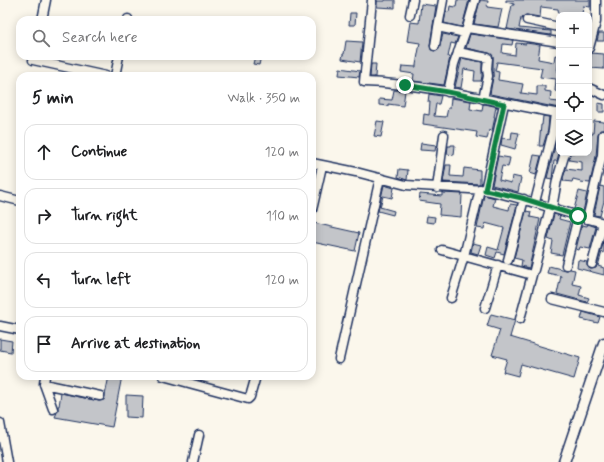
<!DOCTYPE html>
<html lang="en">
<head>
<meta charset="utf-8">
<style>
	:root { --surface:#fff; --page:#f2f2f2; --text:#202124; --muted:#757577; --line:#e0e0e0 }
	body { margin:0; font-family:Mynerve,sans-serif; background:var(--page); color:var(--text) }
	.controls { position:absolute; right:12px; top:12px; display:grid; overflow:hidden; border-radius:8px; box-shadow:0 2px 10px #0003 }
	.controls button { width:36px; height:36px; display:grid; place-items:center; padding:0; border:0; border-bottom:1px solid var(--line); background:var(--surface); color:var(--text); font:20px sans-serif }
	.stop { position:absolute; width:12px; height:12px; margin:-9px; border:3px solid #0b8043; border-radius:50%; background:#fff }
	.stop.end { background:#0b8043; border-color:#fff; box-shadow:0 1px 4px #0008 }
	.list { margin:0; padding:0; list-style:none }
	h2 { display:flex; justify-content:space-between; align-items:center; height:52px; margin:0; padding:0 16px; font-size:17px }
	h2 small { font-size:13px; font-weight:400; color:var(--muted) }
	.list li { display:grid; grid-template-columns:26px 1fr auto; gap:12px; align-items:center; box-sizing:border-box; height:56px; margin:0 8px 8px; padding:0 8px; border:1px solid var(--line); border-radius:12px }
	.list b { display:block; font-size:15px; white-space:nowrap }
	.list em { font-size:13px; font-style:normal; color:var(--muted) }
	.icon { flex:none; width:22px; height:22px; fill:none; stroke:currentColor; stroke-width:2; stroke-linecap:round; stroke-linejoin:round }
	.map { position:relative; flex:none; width:604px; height:462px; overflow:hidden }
	.search { position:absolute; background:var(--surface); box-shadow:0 2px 10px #0003; left:16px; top:16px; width:300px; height:44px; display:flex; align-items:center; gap:10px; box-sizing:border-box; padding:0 14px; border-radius:12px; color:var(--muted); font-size:15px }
	.panel { position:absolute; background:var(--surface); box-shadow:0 2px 10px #0003; left:16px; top:72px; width:300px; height:308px; border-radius:12px }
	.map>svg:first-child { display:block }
	.building { fill:#c3c5c9; stroke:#1b2f5e }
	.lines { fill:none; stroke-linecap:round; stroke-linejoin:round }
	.minor-casing { stroke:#1b2f5e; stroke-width:11 }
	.major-casing { stroke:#1b2f5e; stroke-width:13 }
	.minor { stroke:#fbf7ec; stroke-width:8 }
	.major { stroke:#fbf7ec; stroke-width:10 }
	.route { stroke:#0b8043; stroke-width:5 }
</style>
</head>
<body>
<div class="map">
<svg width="604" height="462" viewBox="0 0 604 462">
	<rect width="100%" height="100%" fill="#fbf7ec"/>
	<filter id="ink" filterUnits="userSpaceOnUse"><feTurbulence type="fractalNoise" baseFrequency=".025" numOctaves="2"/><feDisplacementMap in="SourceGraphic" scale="8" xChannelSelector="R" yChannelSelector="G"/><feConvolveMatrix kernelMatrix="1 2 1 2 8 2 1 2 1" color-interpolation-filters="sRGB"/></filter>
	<g filter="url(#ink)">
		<path class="building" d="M385 0H395V8L377 7V1H385Z
			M457 0H469L462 27 444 23 446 11 449 12 450 6 456 7Z
			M480 0 488 1 487 7 502 9 498 27 474 24Z
			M506 0H590V7L583 6 582 15H559L558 9 541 7 540 17 526 15 521 18 519 28 551 31V35L507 29 512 5H514V4L506 2Z
			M421 4 436 6 430 45 431 50 437 51 439 49 443 34 458 37 455 44 451 43 448 57H450L444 85 413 81 414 74 401 72 402 66 416 67V65L420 43 407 41 410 22 419 23Z
			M350 13H356L355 25H349Z
			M599 33H604V41H597Z
			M470 34 513 40 512 45 503 44 502 53 515 55 516 43 526 44V43L540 45 538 59 554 62 555 55 559 56 557 72H559V92L555 91 556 79 540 77 542 68 497 62 495 71 499 72 498 80 523 84 521 93 537 95V86H545V91L551 92 550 101 559 102V108L490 94 493 77V56L489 53 466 48Z
			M346 41 362 42 360 62 342 59 343 54H344Z
			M591 53 604 54V69L590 68Z
			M255 56H261L259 65 253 64Z
			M462 58 482 62V76L481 81H474L475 71 464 69 461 88 455 87Z
			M371 64H376L375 77H370Z
			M340 68 360 71 359 77 339 75Z
			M394 90 405 91 403 106 388 104V106L379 105V99L392 100Z
			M429 94 441 96 439 104H436L434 116 446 117 448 108H450L451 98 471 101 470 109 482 111 483 104H485L498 107H496L494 117H495L492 131 489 130 487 139 476 137 477 132 423 124 424 114 429 115 430 102H428Z
			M598 103 604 104V112H598Z
			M543 116 549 117 548 130 543 146H539L541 125H542Z
			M377 121 384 122 381 137 374 136Z
			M594 121 604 122V130H600L598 134 596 156 590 183 580 182 581 181 573 179 572 182 564 181 563 178 566 169 582 171V162L569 160 570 153H589V134H593Z
			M512 132 519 133 515 149 501 145 502 138 511 139Z
			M557 139H559V153L557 161H554L552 179 547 178Z
			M421 143 436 145 435 151 420 150Z
			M451 145H455L454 155 447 154 448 146H451Z
			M534 155 541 156 536 175 530 173Z
			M498 156 510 158 508 167 502 166 499 180 511 183 512 176 521 178 518 192 492 185Z
			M446 165H451L450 176 463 177 464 168 480 170V184L443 182Z
			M399 169 408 170 407 180 398 177Z
			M384 185 394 188 392 198 383 196 380 207 394 211 393 215 378 211Z
			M600 186 604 187V201L600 216 594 215Z
			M579 191 587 193 583 212 574 209Z
			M442 193 462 194 461 217 439 215 440 204 419 201 420 194 442 196Z
			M484 195 495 198 493 206 509 210 510 204 517 205 504 254 497 252 495 258 486 255 488 247 498 250 504 228 485 223 484 229 477 228Z
			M526 211 531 212 530 217 540 219 529 268 521 266 522 260 514 258Z
			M554 214 560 216 559 219 570 222 562 255 551 253 553 241 548 239Z
			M427 216 435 217 434 223 426 222Z
			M314 223 359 233 355 251 312 242V231Z
			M588 224 596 227 590 249 580 247 579 250 576 249 582 225 587 226Z
			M604 240V253L602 252 598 266 604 268V275L577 268 578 260 587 262V266L590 269 596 268Z
			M473 243 481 245 478 254 471 252Z
			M549 266 565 270 570 269 575 270 572 284 581 286 579 295 589 298 587 302 557 294 561 276 547 273Z
			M583 312 600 317 598 323 581 319Z
			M491 314 515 320 510 337 580 358 574 379 521 364 518 376 503 372 507 359 492 355 500 330 487 326Z
			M0 339 12 341 11 352 0 350Z
			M109 376H122L112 427 55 417 58 410V406H59L61 393 99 401 104 400Z
			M126 395 143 396 142 418 126 417Z"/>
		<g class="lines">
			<g class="minor-casing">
				<path id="minor" d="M372 0 364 82C428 84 492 101 555 113H559
					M443 0 438 27 465 33 467 28 559 42
					M410 15 413 0
					M42 20 46 0
					M128 20V19
					M527 20 559 27
					M467 28 475 0
					M435 46 438 27
					M589 48 596 22V0
					M458 52 488 58 487 69 488 76 483 99
					M34 56 33 60 106 76
					M115 76 119 56
					M589 88 604 95
					M448 92 454 64 465 33
					M312 163 356 172 406 185 485 190 504 104
					M437 188 444 135
					M485 190C526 198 564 213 604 223
					M0 196 20 201
					M535 202 553 131 555 113
					M552 208 557 180 565 153
					M312 210 322 166
					M587 219 602 155 603 135H604
					M442 250 532 275 520 319
					M508 260 524 199
					M592 264 603 223
					M566 265 578 217
					M534 270 550 208
					M451 298 464 256 480 189
					M552 299 604 312
					M485 308 498 265
					M0 326 20 330
					M339 359 380 178
					M45 376 44 384 53 409
					M163 376 248 399 250 397 256 376
					M44 384 100 396
					M0 423 7 462
					M193 462 199 435"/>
			</g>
			<g class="major-casing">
				<path id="major" d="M564 462 604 343"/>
			</g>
			<use href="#minor" class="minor"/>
			<use href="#major" class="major"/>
		</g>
	</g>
	<g class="lines" filter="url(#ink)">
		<path class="route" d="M405 85 448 92 504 104 485 190 522 198 578 216"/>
	</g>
</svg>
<div class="controls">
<button>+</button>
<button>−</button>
<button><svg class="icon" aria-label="locate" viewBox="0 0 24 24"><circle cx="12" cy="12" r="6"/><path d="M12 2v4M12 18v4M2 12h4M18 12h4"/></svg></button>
<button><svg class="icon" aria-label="layers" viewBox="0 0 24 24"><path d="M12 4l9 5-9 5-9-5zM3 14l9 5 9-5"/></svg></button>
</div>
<div class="stop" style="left:578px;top:216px"></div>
<div class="stop end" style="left:405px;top:85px"></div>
<div class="search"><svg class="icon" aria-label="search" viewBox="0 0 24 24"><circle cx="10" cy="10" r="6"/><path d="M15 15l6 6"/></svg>Search here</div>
<section class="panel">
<h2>5 min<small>Walk · 350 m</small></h2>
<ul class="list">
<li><svg class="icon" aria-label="ahead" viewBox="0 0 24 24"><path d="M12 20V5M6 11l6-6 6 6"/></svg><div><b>Continue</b></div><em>120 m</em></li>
<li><svg class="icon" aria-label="right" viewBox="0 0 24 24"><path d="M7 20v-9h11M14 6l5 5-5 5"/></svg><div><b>Turn right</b></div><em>110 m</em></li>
<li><svg class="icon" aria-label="left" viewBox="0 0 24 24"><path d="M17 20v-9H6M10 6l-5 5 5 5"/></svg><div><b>Turn left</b></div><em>120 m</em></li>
<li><svg class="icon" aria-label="arrive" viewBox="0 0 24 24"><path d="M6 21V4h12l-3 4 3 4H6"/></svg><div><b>Arrive at destination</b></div></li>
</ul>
</section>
</div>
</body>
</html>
